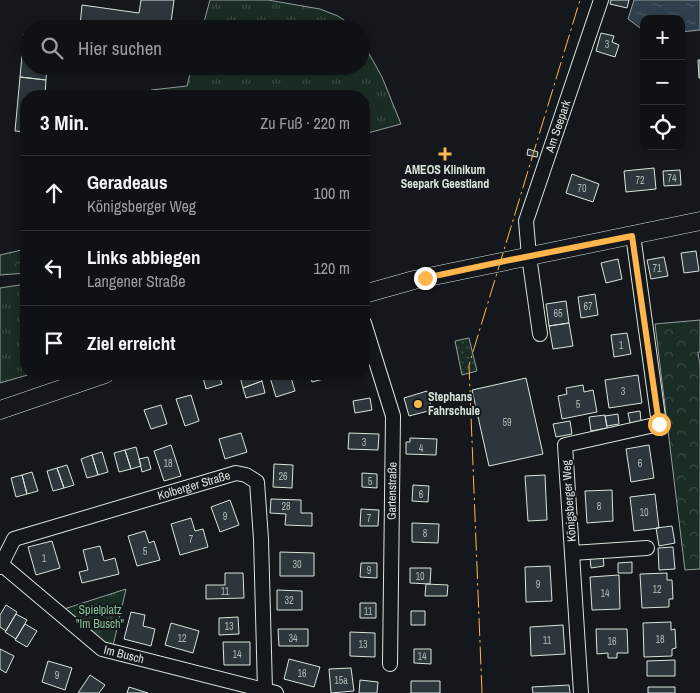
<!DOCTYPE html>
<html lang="de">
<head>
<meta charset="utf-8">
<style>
	:root { --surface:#0f1215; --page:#1d2022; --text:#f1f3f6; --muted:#9b9ea0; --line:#2f3234 }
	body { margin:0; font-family:"Archivo Narrow",sans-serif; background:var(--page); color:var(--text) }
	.controls { position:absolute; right:15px; top:15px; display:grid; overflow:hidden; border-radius:10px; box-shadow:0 2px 8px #0003 }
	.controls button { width:45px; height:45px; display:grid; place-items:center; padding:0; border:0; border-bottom:1px solid var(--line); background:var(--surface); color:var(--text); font:25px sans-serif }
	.stop { position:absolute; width:15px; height:15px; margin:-11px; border:4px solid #ffb74d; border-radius:50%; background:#fff }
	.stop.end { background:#ffb74d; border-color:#fff; box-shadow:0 1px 5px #0008 }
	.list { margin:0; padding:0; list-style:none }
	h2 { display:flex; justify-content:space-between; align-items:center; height:65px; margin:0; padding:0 20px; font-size:21px }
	h2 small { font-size:16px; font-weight:400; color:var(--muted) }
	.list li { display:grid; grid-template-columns:32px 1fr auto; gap:15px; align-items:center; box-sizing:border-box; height:75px; padding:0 20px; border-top:1px solid var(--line) }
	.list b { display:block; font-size:19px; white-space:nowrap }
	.list p { margin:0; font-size:16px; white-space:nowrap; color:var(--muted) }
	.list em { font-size:16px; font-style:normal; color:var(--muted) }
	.icon { flex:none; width:28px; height:28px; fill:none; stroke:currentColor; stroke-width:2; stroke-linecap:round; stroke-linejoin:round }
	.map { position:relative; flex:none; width:700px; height:693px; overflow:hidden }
	.search { position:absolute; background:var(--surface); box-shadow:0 2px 8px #0003; left:20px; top:20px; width:350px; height:55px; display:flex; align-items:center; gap:12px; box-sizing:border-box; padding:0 18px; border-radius:28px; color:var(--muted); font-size:19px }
	.panel { position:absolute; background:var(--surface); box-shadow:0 2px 8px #0003; left:20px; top:90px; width:350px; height:290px; border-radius:20px }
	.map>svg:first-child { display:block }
	.grass { fill:url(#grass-dots); stroke:#939e99 }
	.forest { fill:url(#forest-crowns); stroke:#939e99 }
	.park { fill:url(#park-tufts); stroke:#939e99 }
	.water { fill:url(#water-ripples); stroke:#939e99 }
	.building { fill:#2c363c; stroke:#d8e6dc }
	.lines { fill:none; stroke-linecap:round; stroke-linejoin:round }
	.minor-casing { stroke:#d8e6dc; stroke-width:16 }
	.major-casing { stroke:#d8e6dc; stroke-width:19 }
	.minor { stroke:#14181c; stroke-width:14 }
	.major { stroke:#14181c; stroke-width:18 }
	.power { stroke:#ffb74d; stroke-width:1; stroke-dasharray:18 4 2.5 4; stroke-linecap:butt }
	.route { stroke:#ffb74d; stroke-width:6 }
	.poi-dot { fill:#ffb74d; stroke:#14181c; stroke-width:2 }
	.labels { text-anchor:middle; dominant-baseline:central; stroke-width:4; stroke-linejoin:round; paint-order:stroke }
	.number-label { font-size:10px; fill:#adbab4 }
	.street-label { font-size:12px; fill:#d8e6dc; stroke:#14181c }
	.poi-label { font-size:12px; font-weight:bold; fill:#d8e6dc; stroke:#14181c }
	.park-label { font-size:12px; fill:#8ac095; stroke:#14181c }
</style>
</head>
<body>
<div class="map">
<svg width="700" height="693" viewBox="0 0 700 693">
	<defs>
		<pattern id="grass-dots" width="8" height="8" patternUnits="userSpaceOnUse" patternTransform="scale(1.25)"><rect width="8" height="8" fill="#1a2d24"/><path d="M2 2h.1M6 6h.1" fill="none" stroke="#3b4b43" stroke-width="1.8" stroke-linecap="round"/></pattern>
		<pattern id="forest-crowns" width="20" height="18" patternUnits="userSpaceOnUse" patternTransform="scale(1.25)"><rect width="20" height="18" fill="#1a2d24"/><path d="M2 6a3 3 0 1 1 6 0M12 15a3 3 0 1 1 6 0" fill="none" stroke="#3b4b43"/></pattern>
		<pattern id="park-tufts" width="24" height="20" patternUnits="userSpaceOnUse" patternTransform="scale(1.25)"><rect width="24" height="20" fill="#1a2d24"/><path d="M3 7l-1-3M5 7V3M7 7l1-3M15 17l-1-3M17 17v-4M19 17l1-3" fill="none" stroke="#3b4b43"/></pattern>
		<pattern id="water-ripples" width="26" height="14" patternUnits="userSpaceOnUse" patternTransform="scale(1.25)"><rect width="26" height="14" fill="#2f3f4d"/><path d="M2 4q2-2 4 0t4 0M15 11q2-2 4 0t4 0" fill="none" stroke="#4c5b66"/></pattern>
	</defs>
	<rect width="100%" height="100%" fill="#14181c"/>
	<path class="grass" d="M469 338 477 371 462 375 455 341Z"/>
	<path class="forest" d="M26 249V273L0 275V255Z
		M700 320V352H698L700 366V569L685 570 655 324Z"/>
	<path class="park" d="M210 0H268L320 9 338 16 351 25 354 29H202Z
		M361 39 382 77 401 124 364 134V96H150L151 90 187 86 192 66H361Z
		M26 284V374H31L0 383V288Z
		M126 589 113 646 99 641 64 609Z"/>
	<path class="water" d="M634 0H700V30L681 32V19H644V31L628 19Z"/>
	<path class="building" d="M141 0H174L170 29H99L80 26 82 5 139 13Z
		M611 0H629L627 8 610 4Z
		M601 33 614 36 612 42 619 45 615 57 596 51Z
		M24 34H29V66H47L46 80 20 77Z
		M698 60H700V78H699Z
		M20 77 46 80 45 96H26V132L15 131Z
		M528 149 538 152 537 157 527 155Z
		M654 168 656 189 626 192 624 171Z
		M680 170 681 185 664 186 663 171Z
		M572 174 599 184 593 202 566 193Z
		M696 251 699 271 684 273 681 253Z
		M664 257 668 276 651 279 647 260Z
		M618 259 622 279 606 283 601 263Z
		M595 294 598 315 581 318 578 297Z
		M566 301 569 323 549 326 546 304Z
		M569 323 573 346 553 349 549 326Z
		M627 333 631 354 614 357 611 335Z
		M202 374H219L222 384 206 389Z
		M249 374H260L262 381 243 388 240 377Z
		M269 374H290L295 391 276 397Z
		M310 374H344L312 382Z
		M638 375 642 403 609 408 605 380Z
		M526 378 543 454 489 466 472 390Z
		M262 381 265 393 246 398 243 388Z
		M583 385 584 392 593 390 597 412 562 419 558 396 567 394 566 388Z
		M427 391 432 410 409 416 404 398Z
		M191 395 199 421 185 426 176 399Z
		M370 398 372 410 355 413 353 401Z
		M161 405 167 424 151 429 144 410Z
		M640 411 641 421 630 423 628 413Z
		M618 414 619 424 607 426 605 416Z
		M605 415 607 428 591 431 589 417Z
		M570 421 572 434 556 437 553 424Z
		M241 433 247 452 225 459 219 439Z
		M349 433 379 434 378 450 348 449Z
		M410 438 437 439 436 455 406 454V442H410Z
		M171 445 181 476 164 481 154 451Z
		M649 445 654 478 631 482 626 449Z
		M136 447 141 466 131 469 125 450Z
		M125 450 131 469 119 472 114 453Z
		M102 452 108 472 98 475 92 455Z
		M92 455 98 475 87 478 81 459Z
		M148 457 151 469 142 472 139 459Z
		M274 464 293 465 292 488 273 487Z
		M67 465 74 485 64 488 57 468Z
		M57 468 64 488 53 491 47 471Z
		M32 472 38 491 27 494 22 475Z
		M362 473 377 474V488L362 487Z
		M22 475 27 494 16 497 11 478Z
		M545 475 547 520 528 521 525 476Z
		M413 485 429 486 428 502 412 501Z
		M612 490 613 521 587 523 585 491Z
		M655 494 659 528 634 531 630 497Z
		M271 499 301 500V513H312V526L285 525 286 514 270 513Z
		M230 500 239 525 220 532 211 507Z
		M361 509 379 510 378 526H360Z
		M191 518 195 531 203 529 208 547 180 555 171 524Z
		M412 523 439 524 438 543 412 542Z
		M672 526 675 543 659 546 656 528Z
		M145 531 149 543 154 541 160 560 137 566 128 536Z
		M52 541 60 568 36 575 28 547Z
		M100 546 104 561 115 558 119 574 82 583 79 572 88 570 83 550Z
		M673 547 675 569 659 570 658 548Z
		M280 552 314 553V576H280Z
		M603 556 604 566 591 568 590 557Z
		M632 562V573H618V563Z
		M361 563H377V578L360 577Z
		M550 566 552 601 526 602 525 567Z
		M410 568H431L430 584 410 583Z
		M225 573H243L244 598 206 599V585H225Z
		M667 573V580H672L673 599H669V607L642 608 640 574Z
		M619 575 620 609 592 610 590 577Z
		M426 584 448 585 447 596H425Z
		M277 590 302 591V610H277Z
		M360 603H376V618H360Z
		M6 605 17 612 6 631 0 627V615Z
		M411 611H425V625H411Z
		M131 612 145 615 143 626 155 629 151 646 124 639Z
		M16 614 27 620 16 639 5 632Z
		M238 617 239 634 219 635V618Z
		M671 622V630L675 629 676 648 672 649V656L644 657 643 623Z
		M171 623 199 631 193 653 165 645Z
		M25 624 37 631 27 647 15 640Z
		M563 625 565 654 531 656 530 627Z
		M278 629H308V646H279Z
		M596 629H627L628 653H617V658H608V653L597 654Z
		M350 632 375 633V657L350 656Z
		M223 642H250V665H224Z
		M0 649 14 656 6 673 0 669Z
		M414 649H431V664L414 663Z
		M289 659 320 667 314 687 284 679Z
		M675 660V676H647V661Z
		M48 661 72 668 65 690 42 682Z
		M351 668 354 691 331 693 329 669Z
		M90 675 105 685 99 693H78Z
		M360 680 378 682 377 693H359Z
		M411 681H440V693H411Z
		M569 685 570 693H533L532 687Z
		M129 687 148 693H127Z
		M648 687H675V693H648Z"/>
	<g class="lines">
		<g class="minor-casing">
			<g id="minor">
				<path d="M364 323 393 416 390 664"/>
				<path id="s1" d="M540 334 529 256 526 221 601 0"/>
				<path d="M572 553 647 548"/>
				<path id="s2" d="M0 563 102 649 276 693"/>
				<path id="s3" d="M0 567 14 539 236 473 246 475 257 482 261 539 265 690"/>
				<path d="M581 693 565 445 659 424 633 235"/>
			</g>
		</g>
		<g class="major-casing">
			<path id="major" d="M364 294 414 280 700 221
				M0 410 105 374"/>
		</g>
		<use href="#minor" class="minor"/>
		<use href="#major" class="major"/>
		<path class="power" d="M482 693 469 365 580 0"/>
	</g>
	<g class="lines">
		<path class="route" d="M425 278 510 260 632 236 659 424"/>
	</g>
	<g class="poi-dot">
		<path d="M442.5 146.5h5v5h5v5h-5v5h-5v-5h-5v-5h5z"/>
		<circle cx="418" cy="404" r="5"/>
	</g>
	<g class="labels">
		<g class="number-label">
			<text x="607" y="44">3</text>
			<text x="672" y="178">74</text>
			<text x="640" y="180">72</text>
			<text x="582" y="188">70</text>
			<text x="657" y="268">71</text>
			<text x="588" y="306">67</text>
			<text x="558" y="313">65</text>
			<text x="621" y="345">1</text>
			<text x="623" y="391">3</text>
			<text x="578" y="404">5</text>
			<text x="507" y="422">59</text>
			<text x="364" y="442">3</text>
			<text x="421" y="448">4</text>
			<text x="168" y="463">18</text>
			<text x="640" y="463">6</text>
			<text x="283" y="476">26</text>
			<text x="370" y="481">5</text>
			<text x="421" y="494">6</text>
			<text x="286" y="506">28</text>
			<text x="599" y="506">8</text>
			<text x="644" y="512">10</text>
			<text x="225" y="516">9</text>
			<text x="369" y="518">7</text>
			<text x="425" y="533">8</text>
			<text x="191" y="539">7</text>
			<text x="145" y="551">5</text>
			<text x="44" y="558">1</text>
			<text x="297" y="564">30</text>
			<text x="369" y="570">9</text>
			<text x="420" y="576">10</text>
			<text x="538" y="584">9</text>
			<text x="657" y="589">12</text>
			<text x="225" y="591">11</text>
			<text x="605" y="593">14</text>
			<text x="289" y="600">32</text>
			<text x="368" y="611">11</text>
			<text x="229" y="626">13</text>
			<text x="182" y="638">12</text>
			<text x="293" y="638">34</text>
			<text x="660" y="639">18</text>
			<text x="547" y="640">11</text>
			<text x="612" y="641">16</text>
			<text x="363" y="644">13</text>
			<text x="237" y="654">14</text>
			<text x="422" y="656">14</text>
			<text x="302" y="673">16</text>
			<text x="57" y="675">9</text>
			<text x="341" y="680">15a</text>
		</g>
		<g class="street-label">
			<text stroke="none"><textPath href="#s1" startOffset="214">Am Seepark</textPath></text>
			<text stroke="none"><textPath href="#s3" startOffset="219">Kolberger Straße</textPath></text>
			<text transform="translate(392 491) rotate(-89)">Gartenstraße</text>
			<text transform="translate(569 501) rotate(-94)">Königsberger Weg</text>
			<text stroke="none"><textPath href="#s2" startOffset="156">Im Busch</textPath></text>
		</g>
		<g class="poi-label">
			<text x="445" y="170">AMEOS Klinikum<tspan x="445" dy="14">Seepark Geestland</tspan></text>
			<text x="428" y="397" text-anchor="start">Stephans<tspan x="428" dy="14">Fahrschule</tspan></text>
		</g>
		<g class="park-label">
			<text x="100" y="610">Spielplatz<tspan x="100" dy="14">"Im Busch"</tspan></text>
		</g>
	</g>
</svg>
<div class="controls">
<button>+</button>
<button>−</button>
<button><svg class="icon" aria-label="locate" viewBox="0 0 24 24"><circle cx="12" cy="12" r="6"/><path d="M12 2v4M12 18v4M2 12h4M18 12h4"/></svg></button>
</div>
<div class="stop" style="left:659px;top:424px"></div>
<div class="stop end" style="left:425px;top:278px"></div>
<div class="search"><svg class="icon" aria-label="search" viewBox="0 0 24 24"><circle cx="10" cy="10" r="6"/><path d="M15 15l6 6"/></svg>Hier suchen</div>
<section class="panel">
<h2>3 Min.<small>Zu Fuß · 220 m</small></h2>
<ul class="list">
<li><svg class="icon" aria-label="ahead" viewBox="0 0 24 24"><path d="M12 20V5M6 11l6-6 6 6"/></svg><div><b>Geradeaus</b><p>Königsberger Weg</p></div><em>100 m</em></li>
<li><svg class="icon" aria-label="left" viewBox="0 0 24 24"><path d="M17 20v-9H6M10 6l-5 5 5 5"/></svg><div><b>Links abbiegen</b><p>Langener Straße</p></div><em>120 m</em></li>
<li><svg class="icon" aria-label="arrive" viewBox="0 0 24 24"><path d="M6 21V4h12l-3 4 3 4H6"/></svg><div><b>Ziel erreicht</b></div></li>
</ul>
</section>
</div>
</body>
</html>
